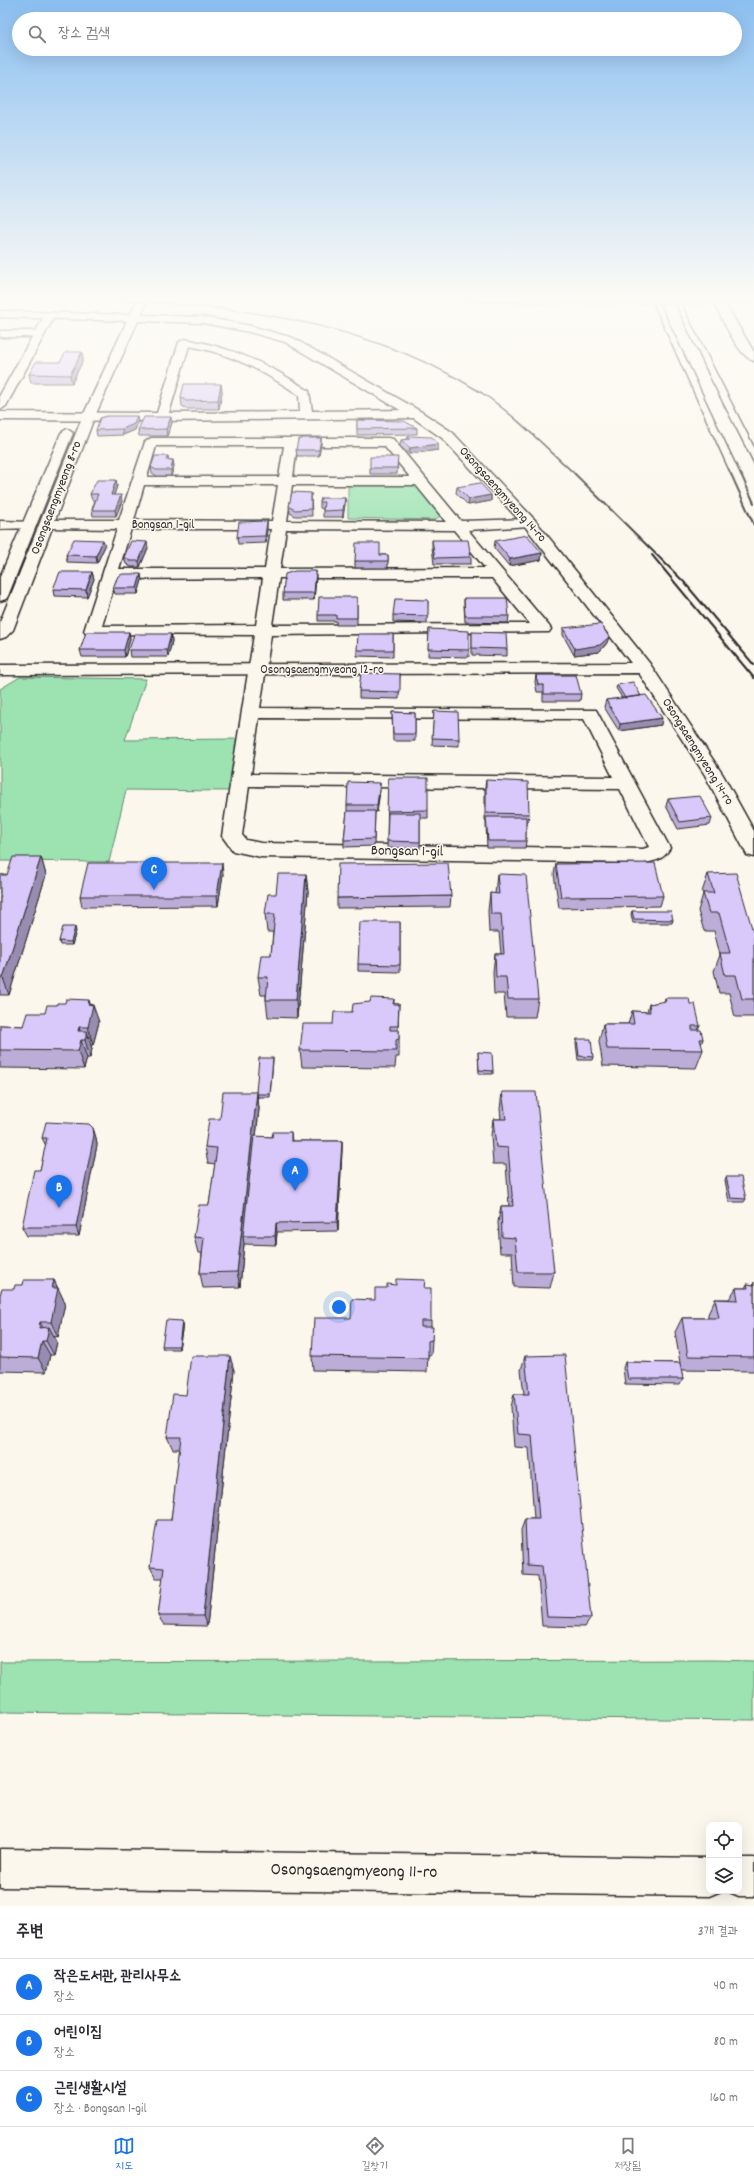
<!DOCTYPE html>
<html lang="ko">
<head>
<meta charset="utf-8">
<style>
	:root { --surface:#fff; --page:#f2f2f3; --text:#2b2b33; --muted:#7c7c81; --line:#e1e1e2; --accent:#1a73e8 }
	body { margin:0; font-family:Dekko,"Poor Story",sans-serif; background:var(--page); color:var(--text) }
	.controls { position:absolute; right:12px; bottom:12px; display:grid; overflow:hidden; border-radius:8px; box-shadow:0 4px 16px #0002 }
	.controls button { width:36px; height:36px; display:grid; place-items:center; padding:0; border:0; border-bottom:1px solid var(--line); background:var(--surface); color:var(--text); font:20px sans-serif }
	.you { position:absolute; left:339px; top:1307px; width:14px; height:14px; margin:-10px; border:3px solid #fff; border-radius:50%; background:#1a73e8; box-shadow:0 0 0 6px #1a73e833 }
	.badge { display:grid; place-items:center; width:26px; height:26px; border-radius:50%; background:var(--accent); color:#fff; font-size:13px; font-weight:700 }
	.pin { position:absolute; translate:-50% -33px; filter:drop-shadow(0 1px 2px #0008) }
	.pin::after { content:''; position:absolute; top:21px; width:14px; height:12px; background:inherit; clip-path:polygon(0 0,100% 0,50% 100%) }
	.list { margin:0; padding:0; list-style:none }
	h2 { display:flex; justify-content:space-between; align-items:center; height:52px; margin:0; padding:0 16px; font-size:17px }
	h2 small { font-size:13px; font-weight:400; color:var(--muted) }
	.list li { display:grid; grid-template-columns:26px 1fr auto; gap:12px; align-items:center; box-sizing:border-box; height:56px; padding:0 16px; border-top:1px solid var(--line) }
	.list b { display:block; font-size:15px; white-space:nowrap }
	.list p { margin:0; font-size:13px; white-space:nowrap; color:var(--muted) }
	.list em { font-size:13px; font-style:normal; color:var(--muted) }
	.icon { flex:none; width:22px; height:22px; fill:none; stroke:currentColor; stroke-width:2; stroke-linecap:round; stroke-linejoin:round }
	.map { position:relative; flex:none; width:754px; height:1906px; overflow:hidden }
	.search { position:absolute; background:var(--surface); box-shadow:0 4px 16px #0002; left:12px; right:12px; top:12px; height:44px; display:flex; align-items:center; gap:10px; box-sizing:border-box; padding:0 14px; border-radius:22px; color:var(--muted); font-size:15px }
	.sheet { height:220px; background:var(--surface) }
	nav { display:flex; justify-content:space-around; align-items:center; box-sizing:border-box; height:56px; border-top:1px solid var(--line); background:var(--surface); font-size:11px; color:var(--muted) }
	nav a { display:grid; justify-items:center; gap:2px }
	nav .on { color:var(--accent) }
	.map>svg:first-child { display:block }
	.green { fill:#9ce3b1; stroke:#64876e }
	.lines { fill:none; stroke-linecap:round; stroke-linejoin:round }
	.minor-casing { stroke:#2b2b2b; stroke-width:3 }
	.tertiary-casing { stroke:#2b2b2b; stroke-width:3 }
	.minor { fill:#fbf7ec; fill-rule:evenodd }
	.tertiary { fill:#fbf7ec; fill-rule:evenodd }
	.rail-far1 { stroke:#2b2b2b; stroke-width:1.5 }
	.rail { stroke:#2b2b2b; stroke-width:2 }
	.wall { fill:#bbadd8; stroke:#2b2b2b }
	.shaded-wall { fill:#988db0; stroke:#2b2b2b }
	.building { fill:#d9c9fb; stroke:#2b2b2b }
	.labels { text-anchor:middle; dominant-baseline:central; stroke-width:3; stroke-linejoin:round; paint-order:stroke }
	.far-street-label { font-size:13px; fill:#2b2b2b; stroke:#fbf7ec }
	.street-label { font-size:15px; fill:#2b2b2b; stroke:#fbf7ec }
	.near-street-label { font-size:18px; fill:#2b2b2b; stroke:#fbf7ec }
</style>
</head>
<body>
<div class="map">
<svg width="754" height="1906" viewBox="0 0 754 1906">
	<rect width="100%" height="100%" fill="#fbf7ec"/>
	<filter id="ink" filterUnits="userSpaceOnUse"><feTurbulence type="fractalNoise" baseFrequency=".025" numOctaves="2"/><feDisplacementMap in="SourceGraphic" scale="8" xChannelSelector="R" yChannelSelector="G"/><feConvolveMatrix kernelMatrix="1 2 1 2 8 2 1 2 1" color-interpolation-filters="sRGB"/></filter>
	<g filter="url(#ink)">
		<path class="green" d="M348 484H412L418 486 444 514 434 520 348 518Z
			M20 677 146 679 125 740 239 739 230 791 126 790 109 862 0 861V689Z
			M714 1660 754 1661V1720L0 1712V1662Z"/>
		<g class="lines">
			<g class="minor-casing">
				<path id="minor" d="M711 297H721L754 352V361C738 357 719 312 711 297Z
					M48 316 53 319 6 406 0 410V395L32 337H0V331H36L44 317Z
					M185 339C231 347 271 365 309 391L312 411 416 410 422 414 416 418 162 421 0 420V412L157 413 179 342ZM189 346C230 353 265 372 299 395L300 412 169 413Z
					M151 438H388L393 439 461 521 534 519 536 522 534 525 529 526 468 530 549 626 551 629 549 632 271 635 260 708 596 710 670 848C663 860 656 861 643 863L261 857 233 851 222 836 254 635 86 634 84 631 117 529 48 528 43 527 41 524 43 521 48 520H119L145 442ZM156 446H284L279 477H147ZM297 446H384L410 477H293ZM144 485H278L272 521 134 520ZM292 485H416L446 522 287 521ZM131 529H271L265 569H119ZM286 529 454 530 485 568 280 569ZM263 578 256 625 102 626 116 579ZM279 578H492L530 624 272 625ZM259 718 584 719 613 777 251 774ZM249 786 620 789 649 847 643 849 261 843 246 840 242 835Z
					M0 521 33 522 35 525 33 528 0 529Z"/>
			</g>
			<g class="tertiary-casing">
				<path id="tertiary" d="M139 297H149L141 315 203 317 251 326 293 338 420 411 452 432 534 519 650 664 723 775 754 831V857L747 855 705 775 639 673 0 675V665L631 663 524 525 442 438 412 417 285 342 249 332 203 323 138 321 94 418 13 630 6 637 0 639V622L82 418 127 321 0 317V311L130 315Z
					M67 429 73 433 8 596 6 599 0 601V577L61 433Z
					M0 1849 709 1858V1891H721L709 1896 0 1887Z
					M739 1858H754V1896H739L727 1891H739Z"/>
			</g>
			<use href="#minor" class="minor"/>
			<use href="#tertiary" class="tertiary"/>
			<path class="rail-far1" d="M333 297 530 303
				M650 297 731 475
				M657 297 741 475
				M672 297 711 380 754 464
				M678 297 754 446
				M0 298C164 300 339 302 482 393 516 416 546 448 576 475"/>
			<path class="rail" d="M575 474 684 582 754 665
				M731 474 754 525
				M741 474 754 503
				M652 555 754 678"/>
		</g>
		<path class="wall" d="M518 297H754V304H520Z
			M82 352 83 360 72 383H31L29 374 60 362Z
			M221 384 222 392 219 409H187L182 406 181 397Z
			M357 420 417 428V434L357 435Z
			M138 422 135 430 123 435 97 436 96 430Z
			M172 423 167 436H139L138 430Z
			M408 436 438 444V450L409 454 400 446 401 440 408 439Z
			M321 438V444L319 456H297L296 450Z
			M168 456 169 460H173L174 466 171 476H157L152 473 151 467Z
			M398 463 397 474H370V468Z
			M116 480 117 486 114 495 122 501 116 516H93L92 510 95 500H92L90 494Z
			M457 487 491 495V501L468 505 456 493Z
			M311 493 312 516H295L290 513 289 506Z
			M345 498V504L343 517H323V509L320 508V502Z
			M267 521V528L266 543 238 544 237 537Z
			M432 540 471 557V564H434L432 547Z
			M495 541 542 553 541 560 509 566 494 548Z
			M105 546 97 563 67 562 66 555Z
			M148 548 140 567H131L126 564 124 557Z
			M380 555H388V568H355V561Z
			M92 572 94 579 87 597 54 596 53 589Z
			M316 577 314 600H283V593Z
			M142 580 138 594H115L113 588Z
			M357 597V625H336V621H318V615Z
			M464 598 509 616 508 623 465 622 464 605Z
			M428 600 427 623 393 622V615Z
			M563 628 607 643 599 652 574 655 563 635Z
			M429 629 469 650V657L428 656Z
			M129 632 130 639 125 657H82L80 650Z
			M472 632 507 649V656L472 655Z
			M171 634 172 641 168 657H130L129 650Z
			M393 634V657L357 656V650Z
			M400 674 399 699 359 698V691Z
			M536 675 581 694 580 701H543V692H537L535 682Z
			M617 685 641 696 661 725 619 731 604 707 606 700 622 698 616 688Z
			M434 711 459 739V746L432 745Z
			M392 712 415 713V741H393Z
			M388 778 428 810V818H420V849L387 848Z
			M486 780 529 814 528 821H526V841L525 848H487L486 824V820H485V787Z
			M380 790 377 812H375L374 846 344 847V840L347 811V805Z
			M668 799 712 818 710 825 678 829 666 806Z
			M41 857 46 875 9 995H0V875H7Z
			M556 864 663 896 660 906 559 908 554 874Z
			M223 874 218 906 82 907 80 896Z
			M306 874 308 892 297 1018 268 1017 266 1000V995H261L258 977 271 955 273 932H267L265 914 276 894Z
			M497 874 538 999 535 1017H506L504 994H494L493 972 495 954H501L499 932H489L488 911 490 893 495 894Z
			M708 874 754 935V1017H735L729 993H719L714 971 720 955 714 931H704L698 911 703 894 702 892Z
			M451 896 450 907 337 908V898Z
			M632 911 673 920 672 923H633L631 914Z
			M400 922V972L358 971V964Z
			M76 931 72 945H60L59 941Z
			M665 998 690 1004 700 1026 698 1030 703 1039 701 1045 703 1050 696 1068 603 1066 599 1041 603 1024H628L632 1011 647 1012 649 1004 664 1002Z
			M394 999V1004H399L398 1030H399V1057H396L395 1068 302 1067 300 1050 333 1024 352 1012Z
			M91 1004 99 1022 93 1045H91L92 1049 90 1058H87L84 1069 0 1068V1025L23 1026 45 1013 57 1005Z
			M577 1039 593 1057 592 1060H578L576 1043Z
			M478 1052 493 1071V1074H479Z
			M273 1058V1061L270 1097H258L259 1109 256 1137H272L291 1132 292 1141H342V1150L338 1231 277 1232 276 1245 244 1244 240 1287 203 1288 200 1273 202 1253H198L194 1237 209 1205 215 1164 208 1163 205 1147 220 1119 256 1092Z
			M502 1092 554 1272 550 1288 514 1287 512 1253H500L498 1222 501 1206H509L506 1164H493L491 1136 493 1119H501L500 1109Z
			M93 1128 96 1138 97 1145 79 1236H27L22 1227 40 1170 46 1146 42 1138Z
			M726 1177 746 1199 744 1202H729L725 1180Z
			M54 1280 65 1303 58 1337 54 1336 57 1342 54 1355H50L46 1372 0 1371V1295L23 1285Z
			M754 1282V1371L681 1370 683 1379 680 1385 625 1384 623 1368 625 1362 680 1363 675 1332 682 1318H708V1314L715 1299H729L736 1288H745L747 1284 753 1285Z
			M424 1288 431 1321V1327L432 1340 431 1355H428L427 1372 313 1370 312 1356 351 1318 375 1300Z
			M183 1324 179 1349H163L162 1346Z
			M525 1356 591 1618 585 1627 542 1626 538 1576 523 1575 521 1530 525 1519H534L529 1448 514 1447 511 1407 514 1394H524L521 1370Z
			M234 1370 207 1626 164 1625 158 1616 163 1578H156L150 1567 171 1520 180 1449H173L167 1437 186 1395Z"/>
		<path class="shaded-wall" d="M82 352 83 360 72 383 70 375Z
			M221 384 222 392 219 409 218 400Z
			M137 416 138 422 135 430 123 435 122 429Z
			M171 417 172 423 167 436 166 429Z
			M321 438V444L319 456V450Z
			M438 444V450L409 454 410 448Z
			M173 460 174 466 171 476V470Z
			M116 480 117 486 112 501 111 495Z
			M121 495 122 501 116 516 115 510Z
			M491 495V501L468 505 469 499Z
			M345 498V504L343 517V510Z
			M267 521V528L266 543 265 536Z
			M103 540 105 546 97 563 96 556Z
			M147 542 148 548 140 567 139 561Z
			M542 553 541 560 509 566 510 559Z
			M316 571V577L314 600V593Z
			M92 572 94 579 87 597 86 590Z
			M141 574 142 580 138 594 137 588Z
			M129 632 130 639 125 657 124 650Z
			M171 634 172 641 168 657 167 650Z
			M609 637 607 643 599 652 574 655 575 649Z
			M662 718 661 725 619 731 620 724Z
			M380 783V790L377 812V805Z
			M41 857 46 875 9 995 3 978Z
			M222 863 223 874 218 906 217 896Z
			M306 874 308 892 297 1018 296 1000Z
			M75 927 76 931 72 945 71 942Z
			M89 1000 92 1009 93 1005 99 1022 93 1045 88 1027V1004Z
			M79 1027 83 1040H81L87 1058 84 1069 78 1051V1031Z
			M87 1031 92 1049 90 1058 85 1040Z
			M257 1092 259 1109 245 1236H243L244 1244 240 1287 237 1272Z
			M93 1128 96 1138 97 1145 79 1236 76 1227Z
			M342 1141V1150L338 1231 337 1222Z
			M276 1223 277 1232 276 1245 275 1236Z
			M54 1280 58 1289V1288L65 1303 58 1337 51 1322 52 1288Z
			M182 1321 183 1324 179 1349V1346Z
			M40 1322 47 1336 49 1327 57 1342 54 1355 39 1328Z
			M42 1341 50 1355 46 1372 38 1358Z
			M230 1356 234 1370 207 1626 203 1616Z"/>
		<path class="building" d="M66 352H82L70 375 29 374 36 362H60Z
			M184 384H221L218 400 186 401 181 397Z
			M107 416H137L134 424 122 429 96 430 100 418Z
			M144 417H171L166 429 138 430Z
			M357 420 404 421 417 428 357 429Z
			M408 436 432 437 438 444 410 448 401 440 410 439Z
			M303 438H321L319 450H296L298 440Z
			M155 456H168L166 460H173L171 470H156L151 467Z
			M370 457H398L397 468H370Z
			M97 480H116L111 495H121L115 510H92L98 494H90Z
			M480 483 491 495 469 499 457 487Z
			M292 492 311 493V509L295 510 289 506Z
			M321 498H345L343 510 323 511 324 502H320Z
			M267 521 265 536 237 537 239 522Z
			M527 535 542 553 510 559 495 541Z
			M74 539 103 540 96 556 66 555Z
			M432 540H468L471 557 435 558Z
			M131 541 147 542 139 561H130L124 557Z
			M356 543H380V555H388V561H355Z
			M295 571H316L314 593H283L285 574Z
			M60 572H92L86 590 53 589Z
			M123 574H141L137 588H113L118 576Z
			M319 597H357V618H336V615H318Z
			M464 598H507L509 616H465Z
			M395 599 428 600V616L393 615Z
			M601 624 609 637 600 645 575 649 563 628Z
			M429 629 469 631V650L428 649Z
			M86 632H129L124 650H80Z
			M472 632 506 633 507 649 472 648Z
			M134 634H171L167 650H129Z
			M358 634H393V650H357Z
			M361 673 400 674V692L359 691Z
			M536 675H576L581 694H544V685H538Z
			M633 682 641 696 625 698 617 685Z
			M646 695 662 718 620 724 606 700Z
			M434 711 458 712 459 739 432 738Z
			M392 712 415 713V734H393Z
			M388 778H428V810L387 811Z
			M486 780 528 782 529 814 486 813Z
			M348 782 380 783 377 805H347Z
			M700 796 712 818 680 822 668 799Z
			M347 811H375L374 839 344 840Z
			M388 813H420V842L387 841Z
			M486 817H526V841H488Z
			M13 857H41L3 978H0V898L1 896 0 895V875H7Z
			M88 863H222L217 896H80Z
			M448 863 451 896 337 898 338 864Z
			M655 863 663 896 561 897 556 864Z
			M736 873 754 935V999H742L736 975H725L720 953H730L719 913H709L703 893H714L708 874Z
			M278 874H306L296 1000H266L268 977H258L261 955H271L275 914H265L268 894H276Z
			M497 874 526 875 538 999H508L506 977H496L495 954H504L501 914H491L490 893 499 894Z
			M632 911H671L673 920 634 919Z
			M360 922H400V965L358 964Z
			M63 927H75L71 942 59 941Z
			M371 998 394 999 393 1004H399L398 1026H390V1030H399V1039L396 1040V1051L300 1050 303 1024H333L334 1012H352L353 1004 370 1002Z
			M665 998H689L690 1004H695L700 1026H692V1030H701L703 1039H700L703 1050 607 1049 603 1024H634L632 1011 650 1012 649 1004 666 1001Z
			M66 999 89 1000 88 1004 93 1005 88 1027H79L78 1031H87L85 1040H81L78 1051 0 1050V1025L23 1026 27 1013H45L47 1005H57V1003H65Z
			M577 1039H591L593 1057 579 1056Z
			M478 1052 492 1053 493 1071 479 1070Z
			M259 1058H273L270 1094H257V1092H256Z
			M223 1092H257L237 1272 200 1273 204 1238 194 1237 199 1205H209L217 1148 205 1147 209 1119H220Z
			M502 1092H536L554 1272H518L515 1238 502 1237 501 1206H513L508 1148 496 1147 493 1119H506Z
			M46 1122 89 1124 93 1128 94 1135 76 1227H22L34 1170H40L47 1138H42Z
			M273 1132H291V1141H342L337 1222 276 1223 275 1236H243L254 1136 272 1137Z
			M726 1177H741L746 1199 731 1198Z
			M396 1279 425 1280 424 1288H431V1321H421V1327H433L432 1340 428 1341V1358L312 1356 314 1318H351L352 1299 375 1300V1288H387V1284L396 1285Z
			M24 1280H54L52 1288H58L51 1322H40L39 1328 49 1327 46 1341H42L38 1358 0 1357V1295L2 1289H14L15 1285H23Z
			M747 1284 754 1285V1357L688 1356 682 1318H719L715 1299 738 1300 736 1288H748Z
			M166 1320 182 1321 179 1346H162Z
			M565 1355 591 1618 547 1617 542 1566 527 1565 525 1519H539L532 1435 518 1434 514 1394H529L525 1356Z
			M191 1356H230L203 1616H158L164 1568 150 1567 157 1520H171L181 1437H167L173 1394 186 1395Z
			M625 1362 680 1363 683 1379H628Z"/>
	</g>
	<linearGradient id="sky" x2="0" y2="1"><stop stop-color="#8bbff0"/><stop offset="0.53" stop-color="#fdfbf6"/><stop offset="1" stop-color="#fdfbf6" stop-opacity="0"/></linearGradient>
	<rect width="754" height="564" fill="url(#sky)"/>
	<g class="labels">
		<g class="far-street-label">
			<text transform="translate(502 495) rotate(48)">Osongsaengmyeong 14-ro</text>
			<text transform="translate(57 498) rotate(-69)">Osongsaengmyeong 8-ro</text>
			<text x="163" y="525">Bongsan 1-gil</text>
			<text x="322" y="670">Osongsaengmyeong 12-ro</text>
			<text transform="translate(697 752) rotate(58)">Osongsaengmyeong 14-ro</text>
		</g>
		<g class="street-label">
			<text transform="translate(407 852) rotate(1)">Bongsan 1-gil</text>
		</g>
		<g class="near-street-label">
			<text transform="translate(354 1872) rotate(1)">Osongsaengmyeong 11-ro</text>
		</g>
	</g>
</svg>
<div class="controls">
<button><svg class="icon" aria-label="locate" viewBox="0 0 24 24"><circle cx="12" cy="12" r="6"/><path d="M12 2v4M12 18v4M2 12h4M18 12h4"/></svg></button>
<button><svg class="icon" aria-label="layers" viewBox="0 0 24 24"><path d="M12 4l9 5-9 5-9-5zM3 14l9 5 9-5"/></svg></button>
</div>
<div class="you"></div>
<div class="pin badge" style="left:295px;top:1191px">A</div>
<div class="pin badge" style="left:59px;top:1208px">B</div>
<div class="pin badge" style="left:154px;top:890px">C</div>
<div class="search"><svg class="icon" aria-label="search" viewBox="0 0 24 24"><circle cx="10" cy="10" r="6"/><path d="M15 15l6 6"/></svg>장소 검색</div>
</div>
<section class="sheet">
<h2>주변<small>3개 결과</small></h2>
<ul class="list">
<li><span class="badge">A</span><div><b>작은도서관, 관리사무소</b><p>장소</p></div><em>40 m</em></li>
<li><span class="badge">B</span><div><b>어린이집</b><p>장소</p></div><em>80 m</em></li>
<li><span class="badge">C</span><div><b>근린생활시설</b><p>장소 · Bongsan 1-gil</p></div><em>160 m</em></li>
</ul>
</section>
<nav>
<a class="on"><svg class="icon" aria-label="map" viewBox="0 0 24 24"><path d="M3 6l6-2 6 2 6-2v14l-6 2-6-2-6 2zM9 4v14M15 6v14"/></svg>지도</a>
<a><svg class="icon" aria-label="directions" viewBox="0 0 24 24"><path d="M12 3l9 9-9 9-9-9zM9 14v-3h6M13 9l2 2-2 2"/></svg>길찾기</a>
<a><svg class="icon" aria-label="saved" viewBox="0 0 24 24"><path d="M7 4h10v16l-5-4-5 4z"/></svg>저장됨</a>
</nav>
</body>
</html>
